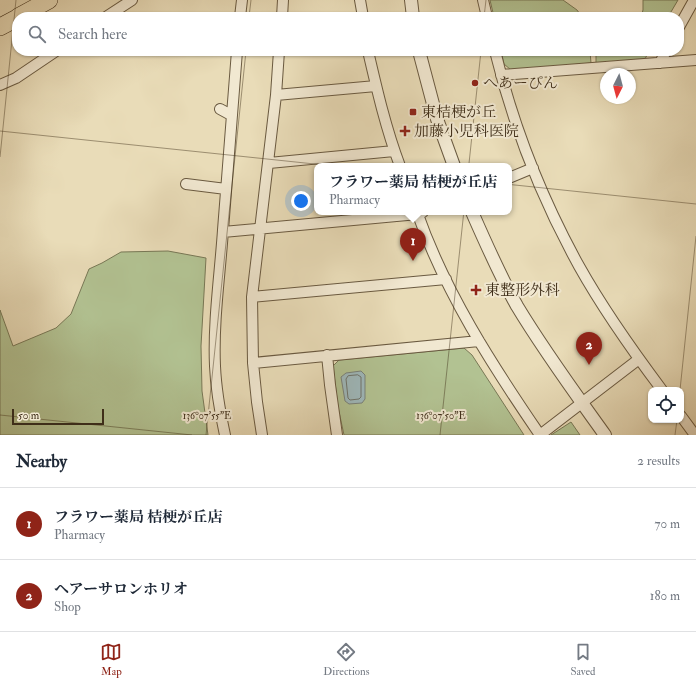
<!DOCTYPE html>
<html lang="en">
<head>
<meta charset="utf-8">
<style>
	:root { --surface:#fff; --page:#f6f6f7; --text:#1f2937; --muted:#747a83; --line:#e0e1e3; --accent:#8f2418 }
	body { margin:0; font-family:"IM FELL Double Pica","Noto Serif JP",serif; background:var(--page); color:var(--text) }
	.controls { position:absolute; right:12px; bottom:12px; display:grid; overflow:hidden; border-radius:8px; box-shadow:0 1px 3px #0004 }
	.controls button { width:36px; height:36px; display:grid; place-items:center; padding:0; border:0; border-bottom:1px solid var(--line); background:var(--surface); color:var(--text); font:20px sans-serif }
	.compass { position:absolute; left:600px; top:68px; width:36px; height:36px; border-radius:50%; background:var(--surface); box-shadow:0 1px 3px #0004; rotate:186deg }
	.scale { position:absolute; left:12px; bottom:10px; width:92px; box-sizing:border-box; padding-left:4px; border:2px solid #3f2e19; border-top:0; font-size:11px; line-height:14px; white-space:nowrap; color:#3f2e19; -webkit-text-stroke:3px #f1e8d1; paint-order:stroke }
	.you { position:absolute; left:301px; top:201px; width:14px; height:14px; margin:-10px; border:3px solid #fff; border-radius:50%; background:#1a73e8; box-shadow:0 0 0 6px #1a73e833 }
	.badge { display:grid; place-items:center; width:26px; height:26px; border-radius:50%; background:var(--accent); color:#fff; font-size:13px; font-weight:700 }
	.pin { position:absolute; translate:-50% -33px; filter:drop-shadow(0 1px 2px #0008) }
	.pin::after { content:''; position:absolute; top:21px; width:14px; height:12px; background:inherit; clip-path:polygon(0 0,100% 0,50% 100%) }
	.popup { position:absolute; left:314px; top:163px; width:198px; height:52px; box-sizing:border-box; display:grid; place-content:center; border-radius:8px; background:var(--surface); filter:drop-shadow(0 1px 3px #0005); font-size:13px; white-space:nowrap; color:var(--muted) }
	.popup b { font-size:15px; color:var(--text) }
	.popup::after { content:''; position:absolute; left:50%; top:100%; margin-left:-8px; border:8px solid transparent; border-top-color:var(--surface) }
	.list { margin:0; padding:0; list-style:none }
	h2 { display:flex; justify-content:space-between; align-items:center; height:52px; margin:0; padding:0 16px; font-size:17px }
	h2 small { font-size:13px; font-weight:400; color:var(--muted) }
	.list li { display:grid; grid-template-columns:26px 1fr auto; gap:12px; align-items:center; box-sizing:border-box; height:72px; padding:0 16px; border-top:1px solid var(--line) }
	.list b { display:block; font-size:15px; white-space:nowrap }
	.list p { margin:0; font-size:13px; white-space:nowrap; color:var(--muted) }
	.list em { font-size:13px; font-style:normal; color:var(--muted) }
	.icon { flex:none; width:22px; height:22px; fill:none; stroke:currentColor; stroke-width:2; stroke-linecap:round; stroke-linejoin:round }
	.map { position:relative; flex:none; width:696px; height:435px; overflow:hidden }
	.search { position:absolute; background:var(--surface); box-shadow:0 1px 3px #0004; left:12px; right:12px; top:12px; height:44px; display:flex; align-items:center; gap:10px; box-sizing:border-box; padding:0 14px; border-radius:16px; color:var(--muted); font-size:15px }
	.sheet { height:196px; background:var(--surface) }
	nav { display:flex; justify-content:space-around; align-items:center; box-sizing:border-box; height:56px; border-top:1px solid var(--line); background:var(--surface); font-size:11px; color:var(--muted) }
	nav a { display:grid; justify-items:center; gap:2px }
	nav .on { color:var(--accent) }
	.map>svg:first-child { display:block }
	.green { fill:#b2c292; stroke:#787856 }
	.water { fill:#9eb8bb; stroke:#78817a }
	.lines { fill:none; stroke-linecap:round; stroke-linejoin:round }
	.shore { stroke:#6e736a; stroke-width:1 }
	.minor-casing { stroke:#6a5a41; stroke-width:12 }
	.tertiary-casing { stroke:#6a5a41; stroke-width:14 }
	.trunk-casing { stroke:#3f2e19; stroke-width:18 }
	.minor { stroke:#f1e8d1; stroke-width:10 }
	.tertiary { stroke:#f1e8d1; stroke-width:12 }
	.trunk { stroke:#e9dcb8; stroke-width:17 }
	.ticks { fill:none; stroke:#3f2e19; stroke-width:1; stroke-opacity:0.45 }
	.poi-dot { fill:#8f2418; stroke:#f1e8d1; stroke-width:1.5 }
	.labels { text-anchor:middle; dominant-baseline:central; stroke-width:4; stroke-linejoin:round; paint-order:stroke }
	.poi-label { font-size:15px; fill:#3f2e19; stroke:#f1e8d1; text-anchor:start }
	.ticks-label { font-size:10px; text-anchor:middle; fill:#3f2e19; stroke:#f1e8d1; stroke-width:4; stroke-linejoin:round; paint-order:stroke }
</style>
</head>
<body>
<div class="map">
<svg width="696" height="435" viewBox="0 0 696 435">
	<rect width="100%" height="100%" fill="#e9dcb8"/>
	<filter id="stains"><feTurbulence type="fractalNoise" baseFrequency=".005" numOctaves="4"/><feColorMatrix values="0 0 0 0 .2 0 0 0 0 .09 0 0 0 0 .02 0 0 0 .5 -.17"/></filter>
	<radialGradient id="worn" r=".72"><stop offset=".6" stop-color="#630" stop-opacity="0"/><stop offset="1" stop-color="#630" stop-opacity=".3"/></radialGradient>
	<path class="green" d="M490 0H563L577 10 582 17H494Z
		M643 0H678L668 17H641L643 10Z
		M501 51H590L591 63 511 70 504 64Z
		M596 51H649L644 61 596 63Z
		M168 251 206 258 201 346 202 391 208 435H0V310L13 346 56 328 71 314 89 269 102 263 121 252Z
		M464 348 472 355 524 435H344L338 407 333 366 339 360Z
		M571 422 580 435H551Z"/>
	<path class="water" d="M361 371 365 375V399L362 403 349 404 345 401 341 377 346 373Z"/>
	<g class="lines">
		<path class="shore" d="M358 375 361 377V397L359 399 350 400 348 398 346 379 348 376Z"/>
		<g class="minor-casing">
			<path id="minor" d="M360 0 363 17
				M483 0 487 17
				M106 17 132 0
				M240 17 242 0
				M282 17 283 0
				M679 27 694 0
				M368 51C377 90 386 129 400 166
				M495 51C513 125 542 199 579 266 603 309 632 350 662 390
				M660 63 666 51
				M501 75 696 60
				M0 85 16 78 56 51
				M276 95 376 86
				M220 109 231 115
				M269 163 394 151
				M509 178 533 168
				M186 184 226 189
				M417 212C445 292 492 365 540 435L639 359
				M223 232 418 214 423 212
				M252 297 446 279
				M327 355 330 385 337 435
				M253 363 479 341
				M681 416 695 435
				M225 435C220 412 216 390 215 366 213 321 220 275 223 230 228 170 232 111 237 51
				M262 435 257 402 253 363 252 297 276 95 279 51"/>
		</g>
		<g class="tertiary-casing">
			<path id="tertiary" d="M411 0 413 17
				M419 51 437 119 454 166
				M472 212C486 244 500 276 517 306 544 351 575 393 605 435"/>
		</g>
		<g class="trunk-casing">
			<path id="trunk" d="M18 17 49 0
				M0 27 17 18"/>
		</g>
		<use href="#minor" class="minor"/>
		<use href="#tertiary" class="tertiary"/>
		<use href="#trunk" class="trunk"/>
	</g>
	<path class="ticks" d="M249 17 251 0M484 17 486 0M0 131 696 204M0 157 16 0M680 390 696 236M0 415 192 435M206 435 246 51M440 435 481 51M675 435 677 420"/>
	<g class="poi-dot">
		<circle cx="475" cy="83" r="4"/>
		<rect x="409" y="108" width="8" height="8" rx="2"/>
		<path d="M403 125h4v4h4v4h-4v4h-4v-4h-4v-4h4z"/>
		<path d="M474 284h4v4h4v4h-4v4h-4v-4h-4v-4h4z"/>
	</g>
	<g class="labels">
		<g class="poi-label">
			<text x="483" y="83">へあーぴん</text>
			<text x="421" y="112">東桔梗が丘</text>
			<text x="414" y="131">加藤小児科医院</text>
			<text x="485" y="290">東整形外科</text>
		</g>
	</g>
	<g class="ticks-label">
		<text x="207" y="419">136°07'55"E</text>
		<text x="441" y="419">136°07'50"E</text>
	</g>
	<rect width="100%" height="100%" filter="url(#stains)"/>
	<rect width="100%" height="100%" fill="url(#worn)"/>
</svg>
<div class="controls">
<button><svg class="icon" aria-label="locate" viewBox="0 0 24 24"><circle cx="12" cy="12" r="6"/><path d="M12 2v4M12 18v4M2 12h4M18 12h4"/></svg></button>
</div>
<svg class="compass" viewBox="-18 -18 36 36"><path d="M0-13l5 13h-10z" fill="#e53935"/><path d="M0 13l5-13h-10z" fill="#747a83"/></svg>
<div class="scale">50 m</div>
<div class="you"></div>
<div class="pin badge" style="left:413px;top:261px">1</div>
<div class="popup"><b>フラワー薬局 桔梗が丘店</b>Pharmacy</div>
<div class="pin badge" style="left:589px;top:365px">2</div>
<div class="search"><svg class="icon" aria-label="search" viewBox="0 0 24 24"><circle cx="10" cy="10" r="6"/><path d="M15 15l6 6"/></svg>Search here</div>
</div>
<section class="sheet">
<h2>Nearby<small>2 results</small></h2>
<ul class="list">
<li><span class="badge">1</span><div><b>フラワー薬局 桔梗が丘店</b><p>Pharmacy</p></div><em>70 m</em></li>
<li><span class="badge">2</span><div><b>ヘアーサロンホリオ</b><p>Shop</p></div><em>180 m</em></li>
</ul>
</section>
<nav>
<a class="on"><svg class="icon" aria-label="map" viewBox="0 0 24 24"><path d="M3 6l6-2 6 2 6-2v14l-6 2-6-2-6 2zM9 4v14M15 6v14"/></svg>Map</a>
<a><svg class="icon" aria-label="directions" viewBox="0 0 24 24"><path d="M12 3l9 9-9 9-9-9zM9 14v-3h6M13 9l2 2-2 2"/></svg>Directions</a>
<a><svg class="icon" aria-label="saved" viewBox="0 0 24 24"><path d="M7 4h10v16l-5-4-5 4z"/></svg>Saved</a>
</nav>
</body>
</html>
